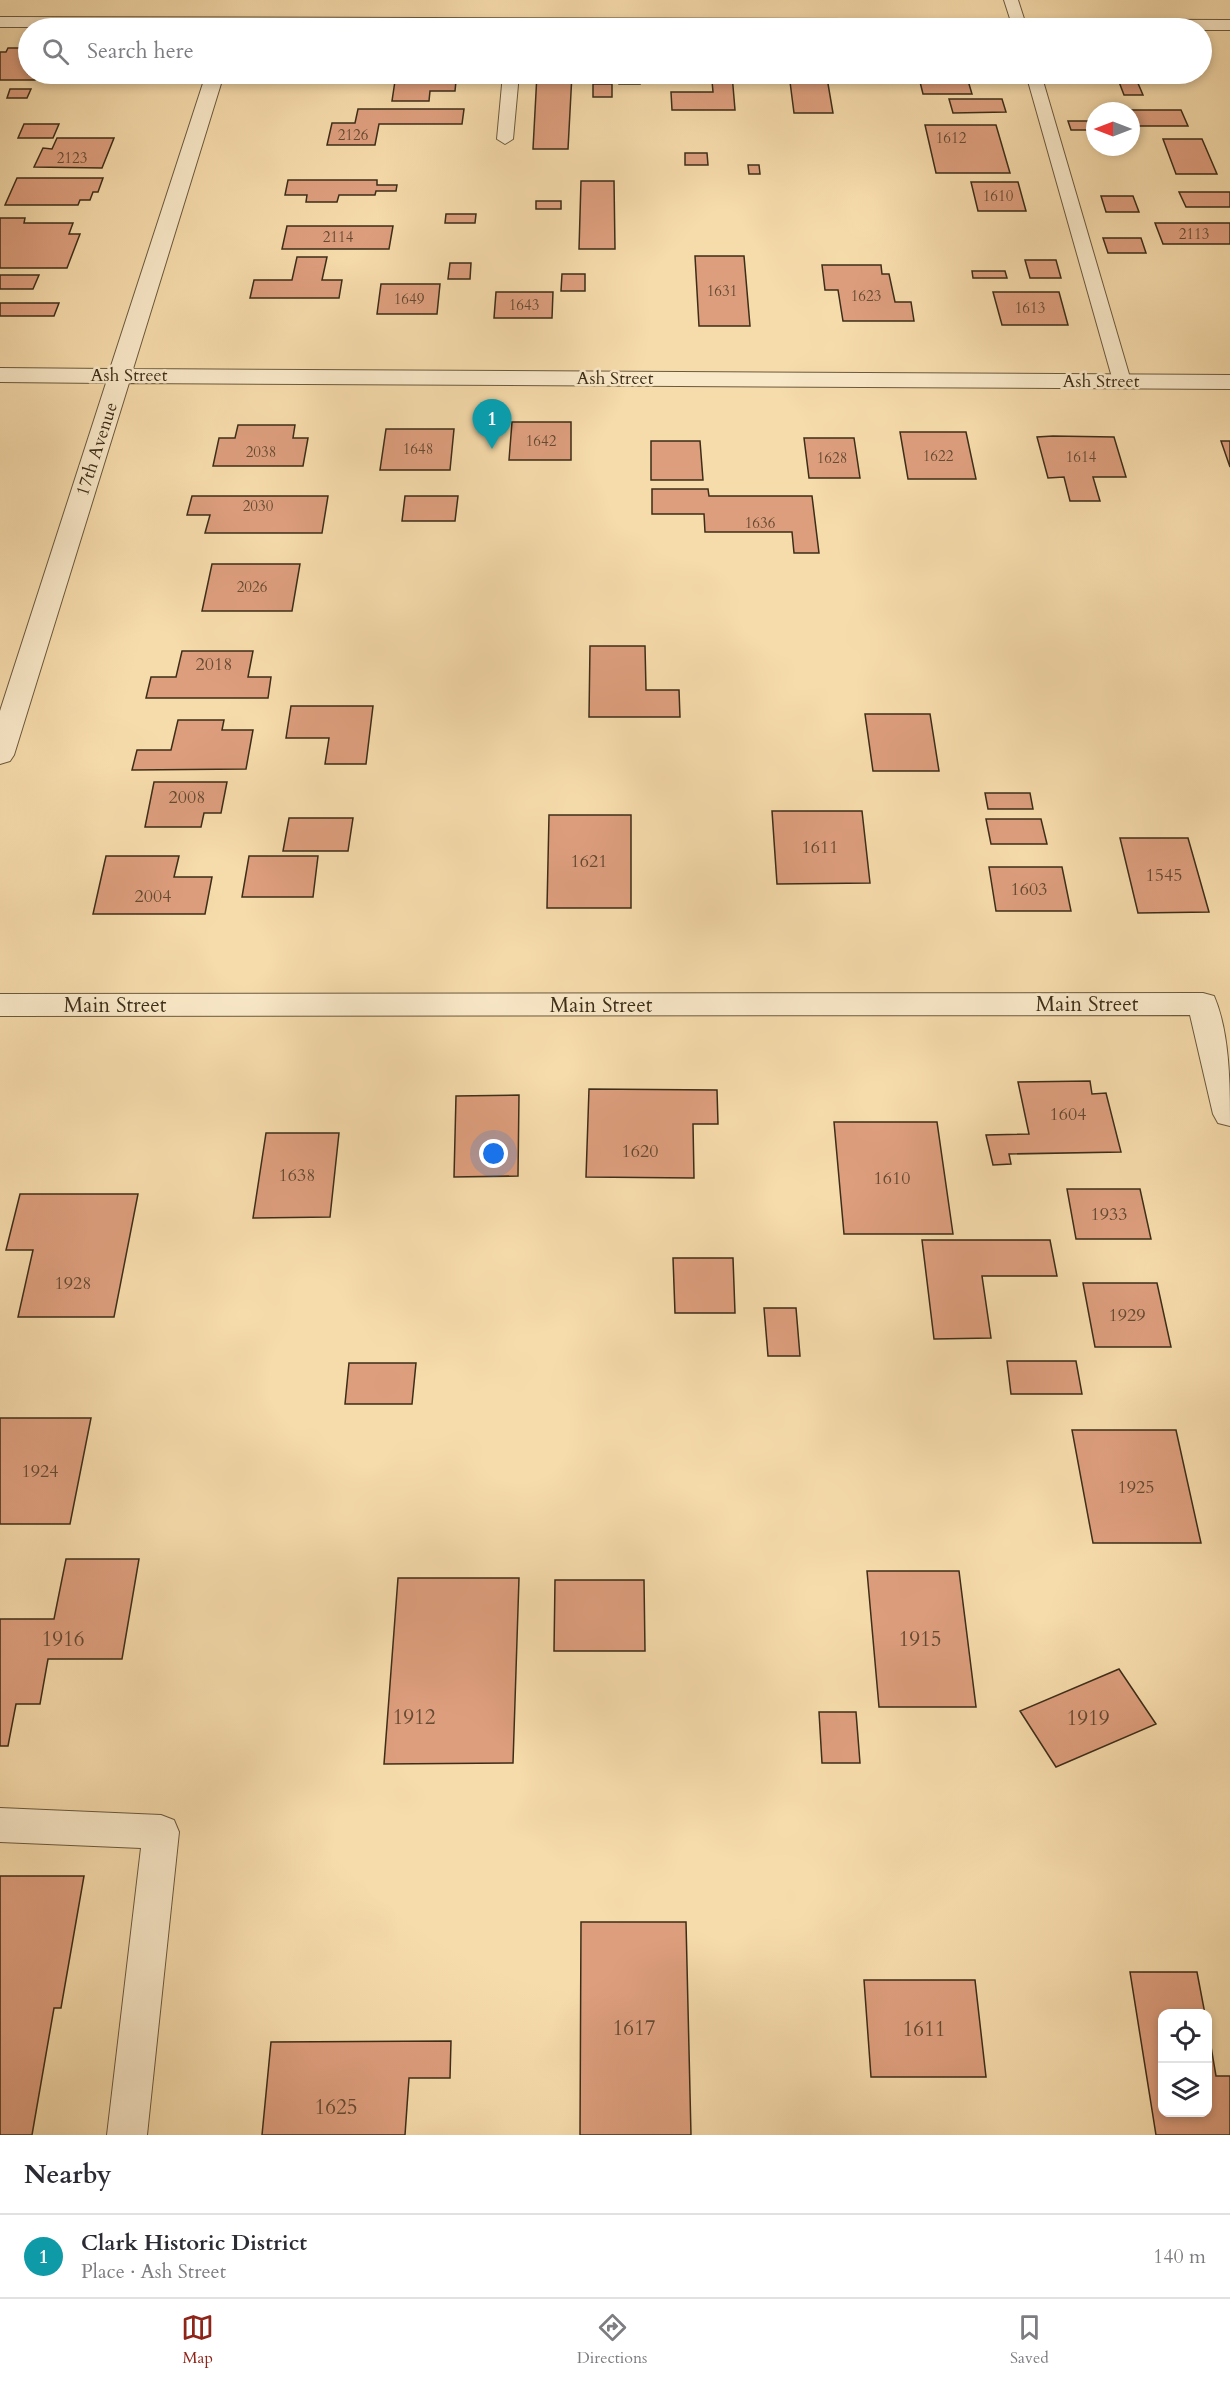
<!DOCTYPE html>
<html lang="en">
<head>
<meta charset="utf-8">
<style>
	:root { --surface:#fff; --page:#f7f7f7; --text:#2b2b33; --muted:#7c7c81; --line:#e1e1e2; --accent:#8f2418 }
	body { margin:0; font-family:Cardo,serif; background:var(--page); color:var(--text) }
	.controls { position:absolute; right:18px; bottom:18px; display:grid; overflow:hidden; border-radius:12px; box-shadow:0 3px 9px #0003 }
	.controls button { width:54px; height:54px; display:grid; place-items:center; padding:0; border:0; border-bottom:2px solid var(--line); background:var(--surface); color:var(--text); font:30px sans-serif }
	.compass { position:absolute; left:1086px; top:102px; width:54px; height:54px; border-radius:50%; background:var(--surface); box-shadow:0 3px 9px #0003; rotate:270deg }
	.you { position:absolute; left:494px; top:1154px; width:21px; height:21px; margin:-15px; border:4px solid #fff; border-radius:50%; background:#1a73e8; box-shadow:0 0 0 9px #1a73e833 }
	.badge { display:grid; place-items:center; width:39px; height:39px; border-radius:50%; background:var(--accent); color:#fff; font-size:20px; font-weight:700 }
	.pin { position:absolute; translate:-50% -50px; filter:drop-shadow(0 2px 3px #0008) }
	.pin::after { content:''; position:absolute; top:32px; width:21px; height:18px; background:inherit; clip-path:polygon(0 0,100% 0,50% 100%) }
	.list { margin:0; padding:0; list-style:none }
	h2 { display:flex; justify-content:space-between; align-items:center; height:78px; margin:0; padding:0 24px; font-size:26px }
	h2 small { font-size:20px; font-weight:400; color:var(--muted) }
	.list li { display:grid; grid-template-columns:39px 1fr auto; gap:18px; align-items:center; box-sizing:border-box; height:84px; padding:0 24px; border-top:2px solid var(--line) }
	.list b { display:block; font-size:22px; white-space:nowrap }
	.list p { margin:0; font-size:20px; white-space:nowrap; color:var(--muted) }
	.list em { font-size:20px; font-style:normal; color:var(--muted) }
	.icon { flex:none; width:33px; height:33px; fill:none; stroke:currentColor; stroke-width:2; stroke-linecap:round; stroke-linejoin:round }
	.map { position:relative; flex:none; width:1230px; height:2135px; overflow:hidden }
	.search { position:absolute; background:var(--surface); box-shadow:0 3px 9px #0003; left:18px; right:18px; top:18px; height:66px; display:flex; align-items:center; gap:15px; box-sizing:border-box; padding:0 21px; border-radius:33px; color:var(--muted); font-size:22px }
	.sheet { height:162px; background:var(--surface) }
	nav { display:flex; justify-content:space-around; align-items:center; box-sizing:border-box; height:84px; border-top:2px solid var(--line); background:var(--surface); font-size:16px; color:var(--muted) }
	nav a { display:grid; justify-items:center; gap:3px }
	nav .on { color:var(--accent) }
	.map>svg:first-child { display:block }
	.building { fill:#dd9e7d; stroke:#3d2e19; stroke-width:1.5 }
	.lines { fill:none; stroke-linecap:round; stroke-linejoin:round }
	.lane-casing { stroke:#6b593e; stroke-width:2 }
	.street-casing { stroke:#6b593e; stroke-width:2 }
	.lane { fill:#f9e8c8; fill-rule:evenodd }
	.street { fill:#f9e8c8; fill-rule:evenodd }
	.labels { text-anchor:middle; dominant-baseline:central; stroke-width:5; stroke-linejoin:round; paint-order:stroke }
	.far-number-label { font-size:15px; fill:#654a32 }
	.far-street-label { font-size:18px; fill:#3d2e19; stroke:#f9e8c8 }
	.number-label { font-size:18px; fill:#654a32 }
	.street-label { font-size:21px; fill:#3d2e19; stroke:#f9e8c8 }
	.near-number-label { font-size:21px; fill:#654a32 }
</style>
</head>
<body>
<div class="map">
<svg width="1230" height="2135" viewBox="0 0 1230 2135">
	<rect width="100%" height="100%" fill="#f6dbab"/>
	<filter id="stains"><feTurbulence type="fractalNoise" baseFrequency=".00333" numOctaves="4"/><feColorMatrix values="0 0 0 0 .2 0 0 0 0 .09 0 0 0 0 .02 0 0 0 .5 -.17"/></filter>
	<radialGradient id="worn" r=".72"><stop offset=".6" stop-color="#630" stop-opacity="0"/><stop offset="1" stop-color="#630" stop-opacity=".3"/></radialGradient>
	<path class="building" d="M8 48H27L25 52H28V74H37L35 80H0V52H6Z
		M47 74H67L64 80H44Z
		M364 74H399V76L363 77Z
		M537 74H572L568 149H533Z
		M619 74H666L667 79H639L640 84H619Z
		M695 74H732L735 110H672L671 92H713L712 81H696Z
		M779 74H850L851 78H827L833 113H794L789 74Z
		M918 74H966L972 94H923Z
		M1116 74H1134L1143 95H1124Z
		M395 81H456L455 91H430L429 101H392Z
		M593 84H612V97H593Z
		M10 89H31L27 98H7Z
		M949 99H1002L1006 112 953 113Z
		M358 109H464L462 124H379L375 145H327L332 123H355Z
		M1104 110H1181L1188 126H1131V111Z
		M1068 121H1095V130H1071Z
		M24 124H59L53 138H18Z
		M925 125H996L1010 173H936Z
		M57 138H114L102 168 34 167 43 148 52 149Z
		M1163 139H1202L1217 174H1176Z
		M685 153H707L708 165H685Z
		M748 165H759L760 174H749Z
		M17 178H103L98 192H93L90 200H80L78 205H5Z
		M288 180H377V185H397L396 191H376L375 195H339L337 202H306L307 195H285Z
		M581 181H614L615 249H579Z
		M971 182H1018L1026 211H978Z
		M1179 192H1230V207H1186Z
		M1101 196H1133L1139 212H1106Z
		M536 201H561V209H536Z
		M446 214H476L475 223H445Z
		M0 218H25L24 223H73L69 234H80L67 268H0Z
		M1155 223H1230V244H1163Z
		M287 226H393L389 249H282Z
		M1103 238H1141L1146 253H1108Z
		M695 256H744L750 326H699Z
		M297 257H327L322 280H342L339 298H250L254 280H292Z
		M1025 260H1056L1061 278H1030Z
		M450 263H471L470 279H448Z
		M822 265H881L882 274H889L895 302H911L914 321H843L838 290H825Z
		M972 271H1005L1007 278H973Z
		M562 274H585V291H561Z
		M0 275H39L33 289H0Z
		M381 284H440L437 314H377Z
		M496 292H553L552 318H494Z
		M993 292H1059L1068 325H1002Z
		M0 303H59L54 316H0Z
		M512 422H571V460H509Z
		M238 425H295L293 438H308L303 466H213L219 438H235Z
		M386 429H454L450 470H380Z
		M900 432H966L976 479H908Z
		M1053 436 1114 437 1126 477H1093L1100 501H1070L1064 477 1048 478 1037 437Z
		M804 438H854L860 478H809Z
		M651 441H700L703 480H651Z
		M1221 441H1230V467Z
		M652 489H708L709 496H812L819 553H794L792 532H705L704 514H652Z
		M192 496H328L322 533H205L210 515H187Z
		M405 496H458L455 521H402Z
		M212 564H300L292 611H202Z
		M590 646H645L646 690H679L680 717H589Z
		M182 651H253L248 677H271L268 698H146L151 677H176Z
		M291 706H373L366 764H325L329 738H286Z
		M865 714H930L939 771H873Z
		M178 720H224L222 730H253L246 769 132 770 137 750H171Z
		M154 782H227L221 813H204L201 827H145Z
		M985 793H1030L1033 809H988Z
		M772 811H862L870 883 777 884Z
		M549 815H631V908H547Z
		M289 818H353L348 851H283Z
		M986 819H1041L1047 844H991Z
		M1120 838H1188L1209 912 1138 913Z
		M106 856H179L174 877H212L205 914H93Z
		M249 856H318L313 897H242Z
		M989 867H1062L1071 911H996Z
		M1090 1081 1092 1094 1106 1093 1121 1152 1009 1154 1011 1164 993 1165 986 1135 1029 1134 1018 1082Z
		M589 1089 717 1090 718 1124H693L694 1178 586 1177Z
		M519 1095 518 1176 454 1177 456 1096Z
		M834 1122H937L953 1234H844Z
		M266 1133H339L330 1217 253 1218Z
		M1067 1189H1140L1151 1239H1076Z
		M20 1194H138L114 1317H18L33 1250H6Z
		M922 1240H1050L1057 1276H982L991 1338 934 1339Z
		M673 1258H733L735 1313H675Z
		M1083 1283H1157L1171 1347H1095Z
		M764 1308H796L800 1356H768Z
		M1007 1361H1076L1082 1394H1011Z
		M349 1363H416L412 1404H345Z
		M0 1418H91L70 1524H0Z
		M1072 1430H1176L1201 1543H1093Z
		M66 1559H139L122 1659H48L40 1704H16L8 1746H0V1619H54Z
		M867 1571H959L976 1707H879Z
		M398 1578H519L513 1763 384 1764Z
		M555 1580H644L645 1651H554Z
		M1119 1669 1156 1724 1056 1767 1020 1711Z
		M819 1712H856L860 1763H822Z
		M0 1876H84L61 2008H54L32 2135H0Z
		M581 1922H686L691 2135H580Z
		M1130 1972H1197L1205 2014H1162V2112H1208V2029L1216 2076H1230V2135H1156Z
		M864 1980H975L986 2077H871Z
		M451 2041 450 2078H409L405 2135H262L271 2042Z"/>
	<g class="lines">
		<g class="lane-casing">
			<path id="lane" d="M1004 0H1018L1027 28H1013Z
				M503 74H519L513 139 505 144 497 139Z
				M1026 74H1041L1131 381 1129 385H1115L1113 381Z
				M0 1808 161 1815 174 1820 179 1832 147 2135H107L141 1848 0 1842Z"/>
		</g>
		<g class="street-casing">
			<path id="street" d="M0 17 1230 20V30H1202V28L0 27Z
				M206 74H224L133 369 1230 375V389L129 383 14 755 10 761 0 764V711L106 383 0 382V368L110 369Z
				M1203 993 1214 996C1230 1033 1230 1085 1230 1126L1218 1123 1213 1114 1190 1015 0 1016V994Z"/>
		</g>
		<use href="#lane" class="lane"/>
		<use href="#street" class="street"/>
	</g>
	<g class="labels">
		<g class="far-number-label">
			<text x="353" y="135">2126</text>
			<text x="951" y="138">1612</text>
			<text x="72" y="158">2123</text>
			<text x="998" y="196">1610</text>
			<text x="1194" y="234">2113</text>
			<text x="338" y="237">2114</text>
			<text x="722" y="291">1631</text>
			<text x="866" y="296">1623</text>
			<text x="409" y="299">1649</text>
			<text x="524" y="305">1643</text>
			<text x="1030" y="308">1613</text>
			<text x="541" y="441">1642</text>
			<text x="418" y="449">1648</text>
			<text x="261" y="452">2038</text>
			<text x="938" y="456">1622</text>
			<text x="1081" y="457">1614</text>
			<text x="832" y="458">1628</text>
			<text x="258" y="506">2030</text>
			<text x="760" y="523">1636</text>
			<text x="252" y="587">2026</text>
		</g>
		<g class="far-street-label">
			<text x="129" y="375">Ash Street</text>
			<text x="615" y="378">Ash Street</text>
			<text x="1101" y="381">Ash Street</text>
			<text transform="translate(97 449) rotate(-72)">17th Avenue</text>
		</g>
		<g class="number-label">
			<text x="214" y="664">2018</text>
			<text x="187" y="797">2008</text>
			<text x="820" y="847">1611</text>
			<text x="589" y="861">1621</text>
			<text x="1164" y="875">1545</text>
			<text x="1029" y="889">1603</text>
			<text x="153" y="896">2004</text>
			<text x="1068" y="1114">1604</text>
			<text x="640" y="1151">1620</text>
			<text x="297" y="1175">1638</text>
			<text x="892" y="1178">1610</text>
			<text x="1109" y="1214">1933</text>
			<text x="73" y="1283">1928</text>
			<text x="1127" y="1315">1929</text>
			<text x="40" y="1471">1924</text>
			<text x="1136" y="1487">1925</text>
		</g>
		<g class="street-label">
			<text x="1087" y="1004">Main Street</text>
			<text x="115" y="1005">Main Street</text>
			<text x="601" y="1005">Main Street</text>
		</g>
		<g class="near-number-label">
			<text x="63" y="1639">1916</text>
			<text x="920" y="1639">1915</text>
			<text x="414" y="1717">1912</text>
			<text x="1088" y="1718">1919</text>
			<text x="634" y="2028">1617</text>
			<text x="924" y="2029">1611</text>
			<text x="336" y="2107">1625</text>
		</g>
	</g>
	<rect width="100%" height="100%" filter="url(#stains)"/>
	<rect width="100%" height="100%" fill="url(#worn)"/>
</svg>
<div class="controls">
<button><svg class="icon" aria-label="locate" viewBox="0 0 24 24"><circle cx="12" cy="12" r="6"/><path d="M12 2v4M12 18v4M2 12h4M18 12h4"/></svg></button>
<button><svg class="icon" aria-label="layers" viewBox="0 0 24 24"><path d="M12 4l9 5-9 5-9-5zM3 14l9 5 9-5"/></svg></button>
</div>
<svg class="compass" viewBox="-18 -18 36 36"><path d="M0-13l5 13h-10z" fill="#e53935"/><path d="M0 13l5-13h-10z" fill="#7c7c81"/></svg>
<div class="you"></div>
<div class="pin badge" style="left:492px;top:449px;background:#0f9aa8">1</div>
<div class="search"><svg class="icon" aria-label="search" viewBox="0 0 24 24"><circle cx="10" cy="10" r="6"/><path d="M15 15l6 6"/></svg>Search here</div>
</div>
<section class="sheet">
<h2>Nearby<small></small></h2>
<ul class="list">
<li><span class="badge" style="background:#0f9aa8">1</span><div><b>Clark Historic District</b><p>Place · Ash Street</p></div><em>140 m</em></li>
</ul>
</section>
<nav>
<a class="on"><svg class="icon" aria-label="map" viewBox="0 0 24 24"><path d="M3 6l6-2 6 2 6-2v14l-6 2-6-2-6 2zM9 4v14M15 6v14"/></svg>Map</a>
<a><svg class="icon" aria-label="directions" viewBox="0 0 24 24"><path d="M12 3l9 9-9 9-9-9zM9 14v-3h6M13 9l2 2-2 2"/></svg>Directions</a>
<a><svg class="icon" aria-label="saved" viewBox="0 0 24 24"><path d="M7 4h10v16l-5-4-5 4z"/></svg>Saved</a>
</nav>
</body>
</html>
